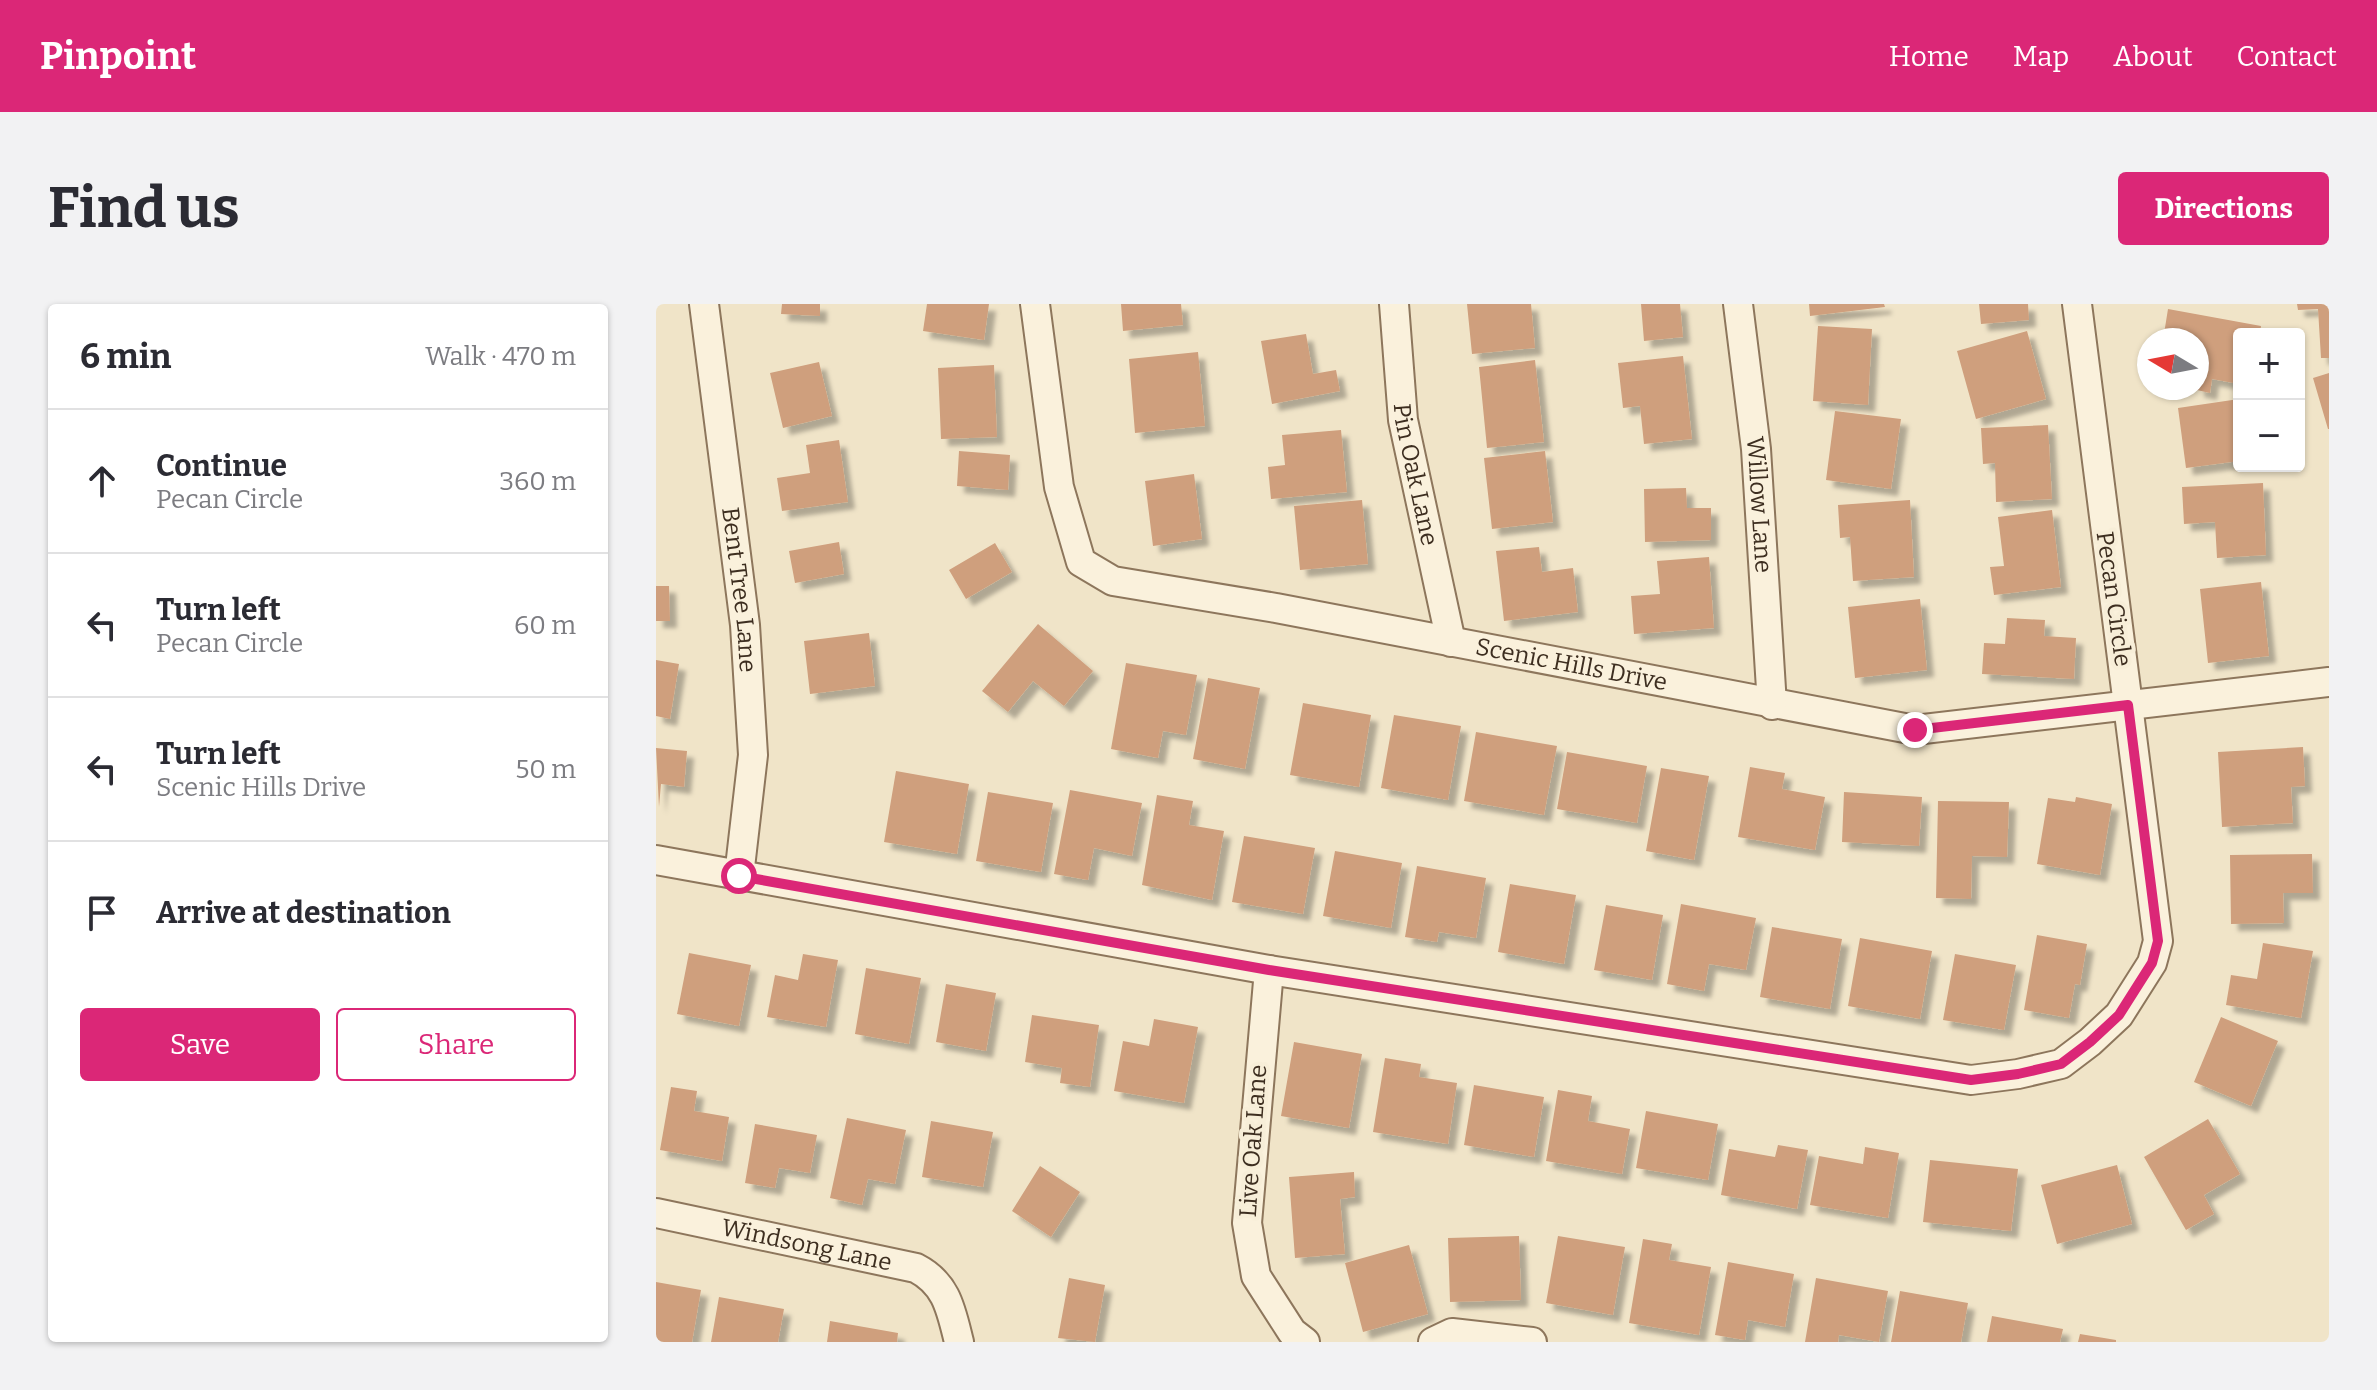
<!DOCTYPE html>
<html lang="en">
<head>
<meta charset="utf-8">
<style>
	:root { --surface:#fff; --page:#f2f2f3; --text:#2b2b33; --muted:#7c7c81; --line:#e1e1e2; --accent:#db2777 }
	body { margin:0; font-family:Bitter,serif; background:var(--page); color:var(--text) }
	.controls { position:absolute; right:24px; top:24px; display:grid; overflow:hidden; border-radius:8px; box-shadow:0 2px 6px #0004 }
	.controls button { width:72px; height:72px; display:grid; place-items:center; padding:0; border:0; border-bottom:2px solid var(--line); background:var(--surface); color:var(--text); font:40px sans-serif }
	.compass { position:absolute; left:1481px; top:24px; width:72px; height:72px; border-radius:50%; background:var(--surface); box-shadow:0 2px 6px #0004; rotate:280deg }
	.stop { position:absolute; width:24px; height:24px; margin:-18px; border:6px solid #db2777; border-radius:50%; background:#fff }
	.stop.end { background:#db2777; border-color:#fff; box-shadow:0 2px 8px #0008 }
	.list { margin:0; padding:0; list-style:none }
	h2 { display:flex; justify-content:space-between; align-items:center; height:104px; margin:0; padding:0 32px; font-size:34px }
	h2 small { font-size:26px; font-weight:400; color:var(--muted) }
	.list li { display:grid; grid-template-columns:52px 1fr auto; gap:24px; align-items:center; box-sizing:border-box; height:144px; padding:0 32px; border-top:2px solid var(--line) }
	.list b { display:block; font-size:30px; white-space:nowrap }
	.list p { margin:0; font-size:26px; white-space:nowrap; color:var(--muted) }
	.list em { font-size:26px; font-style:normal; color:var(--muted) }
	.actions { display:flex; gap:16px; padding:24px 32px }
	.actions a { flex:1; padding:18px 0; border:2px solid var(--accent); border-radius:8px; text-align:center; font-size:28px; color:var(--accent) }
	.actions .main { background:var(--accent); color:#fff }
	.icon { flex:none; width:44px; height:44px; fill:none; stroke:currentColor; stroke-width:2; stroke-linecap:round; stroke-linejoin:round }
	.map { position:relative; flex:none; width:1673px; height:1038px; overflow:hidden; border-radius:8px }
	header { display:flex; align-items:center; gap:48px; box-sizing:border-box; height:112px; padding:0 40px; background:var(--accent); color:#fff }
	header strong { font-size:38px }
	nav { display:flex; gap:44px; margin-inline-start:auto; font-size:28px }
	.intro { display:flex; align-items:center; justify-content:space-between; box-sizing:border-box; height:192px; padding:0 48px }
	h1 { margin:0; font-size:56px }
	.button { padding:20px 36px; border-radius:8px; background:var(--accent); color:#fff; font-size:28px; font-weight:700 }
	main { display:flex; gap:48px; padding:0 48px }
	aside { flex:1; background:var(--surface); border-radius:8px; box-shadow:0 2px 6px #0004 }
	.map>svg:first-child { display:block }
	.building { fill:#cf9f7d; filter:url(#shadow) }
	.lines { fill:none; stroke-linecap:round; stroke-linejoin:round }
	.minor-casing { stroke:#8d765c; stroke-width:32 }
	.minor { stroke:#faf1dc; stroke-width:28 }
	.route { stroke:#db2777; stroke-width:10 }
	.labels { text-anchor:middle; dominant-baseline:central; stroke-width:8; stroke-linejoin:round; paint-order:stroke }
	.street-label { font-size:24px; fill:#3d2e20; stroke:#f7eed8 }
</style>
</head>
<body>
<header>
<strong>Pinpoint</strong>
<nav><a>Home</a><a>Map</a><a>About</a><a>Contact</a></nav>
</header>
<div class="intro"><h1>Find us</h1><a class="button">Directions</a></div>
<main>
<aside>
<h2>6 min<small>Walk · 470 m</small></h2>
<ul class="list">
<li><svg class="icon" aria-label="ahead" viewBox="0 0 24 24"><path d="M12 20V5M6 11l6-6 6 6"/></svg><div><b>Continue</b><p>Pecan Circle</p></div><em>360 m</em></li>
<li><svg class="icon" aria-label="left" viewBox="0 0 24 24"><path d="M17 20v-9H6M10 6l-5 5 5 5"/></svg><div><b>Turn left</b><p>Pecan Circle</p></div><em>60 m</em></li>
<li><svg class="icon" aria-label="left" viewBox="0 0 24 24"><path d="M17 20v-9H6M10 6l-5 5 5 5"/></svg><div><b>Turn left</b><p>Scenic Hills Drive</p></div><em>50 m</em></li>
<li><svg class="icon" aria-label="arrive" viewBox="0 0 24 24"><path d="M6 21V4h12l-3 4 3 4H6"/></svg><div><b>Arrive at destination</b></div></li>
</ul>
<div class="actions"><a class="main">Save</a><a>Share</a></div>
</aside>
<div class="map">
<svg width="1673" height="1038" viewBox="0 0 1673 1038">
	<defs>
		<filter id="shadow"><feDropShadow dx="7" dy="7" stdDeviation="2" flood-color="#0004"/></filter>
	</defs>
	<rect width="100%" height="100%" fill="#f0e4c8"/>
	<path class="building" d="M126 0H164V12L125 10Z
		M271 0H333L328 36 267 27Z
		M465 0H525L527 21 467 27Z
		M811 0H875L879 44 816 50Z
		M985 0H1024L1027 33 988 37Z
		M1153 0H1228L1229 3 1154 12Z
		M1323 0H1372L1373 16 1325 20Z
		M1641 0H1673V54H1665L1662 5 1642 6Z
		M1512 5 1605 22 1604 30H1583V80L1556 75 1554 89 1541 86V36H1507Z
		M1162 22 1216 25 1212 101 1157 97Z
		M1371 27 1390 95 1320 115 1301 47Z
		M650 30 657 70 680 66 684 87 616 100 605 37Z
		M542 48 549 122 479 129 473 55Z
		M1027 52 1036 135 988 140 984 102 967 104 962 59Z
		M879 56 888 138 831 144 823 63Z
		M163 58 176 112 127 124 114 69Z
		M338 61 341 133 285 135 282 64Z
		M1673 69V125H1672L1657 74Z
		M1583 95V157L1530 164 1522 104Z
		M1179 107 1245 115 1235 185 1170 176Z
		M1392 121 1396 195 1340 198 1339 159 1327 160 1325 124Z
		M685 126 691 188 615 195 612 163 629 161 626 131Z
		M183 136 192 198 126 207 121 174 154 169 150 141Z
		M303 147 354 151 352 186 301 182Z
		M889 147 897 218 836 225 828 154Z
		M538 170 546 235 497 242 489 177Z
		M1607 179 1610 251 1561 254 1559 218 1528 220 1526 183Z
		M1030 184 1031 204H1055V236L989 238 988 185Z
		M706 196 712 260 644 266 638 202Z
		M1254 196 1258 273 1197 277 1194 233 1184 234 1182 201Z
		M1396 206 1405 283 1338 291 1334 263 1348 262 1342 213Z
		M183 238 188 270 139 279 133 247Z
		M339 239 356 268 310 295 293 266Z
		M883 243 886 268 917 264 922 308 848 317 840 247Z
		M1053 253 1058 324 978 330 975 292 1004 290 1001 257Z
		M1605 278 1613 352 1552 359 1544 285Z
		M0 282H13L14 317H0Z
		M1264 295 1271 366 1199 374 1192 303Z
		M1351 314 1389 316 1388 332 1420 334 1418 375 1326 370 1328 339 1349 340Z
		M382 320 437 367 408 402 377 377 352 408 326 387Z
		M213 329 219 382 154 390 148 337Z
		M0 356 23 360 14 415 0 412Z
		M470 359 541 371 530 431 507 427 502 454 455 445Z
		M552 374 604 384 589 465 537 455Z
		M647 399 715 411 703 483 634 471Z
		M738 411 805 422 792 496 725 484Z
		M820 428 901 442 888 511 808 497Z
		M1647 443 1649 482 1635 483 1637 519 1566 523 1562 448Z
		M0 444 31 447 28 483 5 480 3 503Z
		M911 448 991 462 981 519 901 505Z
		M1094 463 1129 469 1126 485 1169 493 1159 546 1082 533Z
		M1005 464 1053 472 1038 556 990 547Z
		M240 467 313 480 301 550 228 538Z
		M414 486 486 499 476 552 438 544 432 576 398 570Z
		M332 488 397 499 385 568 320 557Z
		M1188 488 1266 493 1263 542 1186 538Z
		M501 491 537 497 533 521 568 527 556 596 486 581Z
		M1420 493 1456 500 1444 571 1381 560 1392 494 1419 498Z
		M1282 497 1353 498 1351 553 1316 552 1315 595 1280 594Z
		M588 532 659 544 647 610 576 598Z
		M679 547 746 559 735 624 667 612Z
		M1656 550 1657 589H1627L1628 619 1575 620 1574 551Z
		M761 562 830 574 820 634 783 628 781 638 749 633Z
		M854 580 920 591 908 660 842 648Z
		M1025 600 1100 614 1090 666 1053 660 1048 687 1011 680Z
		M950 601 1007 611 996 676 938 666Z
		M1116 623 1186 635 1174 705 1104 693Z
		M1381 631 1431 640 1424 681 1419 680 1413 714 1368 706Z
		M1204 634 1276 647 1264 715 1192 702Z
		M1607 639 1657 647 1645 714 1570 701 1575 671 1601 675Z
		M33 649 95 661 83 722 21 710Z
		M147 650 182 656 170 723 111 713 119 671 142 676Z
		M1299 650 1360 661 1348 726 1287 716Z
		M210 664 265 674 253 740 199 730Z
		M290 680 340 689 330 747 280 738Z
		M376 711 443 721 434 783 404 779 406 764 369 758Z
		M1565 713 1622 737 1595 802 1538 778Z
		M498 715 542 723 528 799 458 787 467 737 493 742Z
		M638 738 706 750 693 824 625 812Z
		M729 754 765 760 763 773 801 779 792 840 717 828Z
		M818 781 888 793 878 853 808 841Z
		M15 783 41 787 38 807 73 813 66 857 4 846Z
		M902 786 936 792 932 817 974 825 966 870 890 857Z
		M990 807 1062 820 1052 876 980 864Z
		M191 814 250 826 239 880 212 875 206 901 174 894Z
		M1552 815 1584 870 1548 891 1558 910 1530 926 1488 853Z
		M275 817 337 828 327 883 266 873Z
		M99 820 161 831 154 869 123 864 119 884 89 879Z
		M1122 841 1152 846 1141 905 1065 891 1073 845 1119 853Z
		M1209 843 1243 849 1232 914 1154 901 1163 852 1207 860Z
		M1274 856 1362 865 1355 927 1267 918Z
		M1461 861 1476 920 1401 940 1385 881Z
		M384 862 424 888 395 933 356 907Z
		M698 868 699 893 684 895 689 950 639 954 633 873Z
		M863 932 865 996 794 998 792 934Z
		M902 932 969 943 957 1011 890 999Z
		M987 935 1016 940 1013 956 1055 963 1043 1031 973 1019Z
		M753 941 772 1010 707 1028 689 959Z
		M1072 958 1138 970 1129 1023 1092 1016 1089 1036 1059 1031Z
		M413 974 449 981 439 1038 402 1034Z
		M1160 974 1232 987 1223 1038 1183 1031 1182 1038H1149Z
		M0 978 45 986 36 1038H0Z
		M1244 987 1312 999 1305 1038H1235Z
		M63 993 128 1005 122 1038H55Z
		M1336 1012 1407 1025 1404 1038H1331Z
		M174 1017 242 1029 241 1038H171Z
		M1424 1030 1460 1036V1038H1422Z"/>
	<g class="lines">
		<g class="minor-casing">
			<g id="minor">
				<path id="s1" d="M48 0 89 321 97 451 83 572"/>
				<path id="s2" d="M379 0 403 183 425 258 457 277 620 304 1259 426 1673 378"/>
				<path id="s3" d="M738 0 747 116 795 338"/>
				<path id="s4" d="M1082 0 1100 145 1116 401"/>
				<path d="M0 556 613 666 1315 776 1362 770 1405 760 1434 738 1463 711 1496 659 1502 637 1421 0"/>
				<path d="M613 666 591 919 600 972 636 1028 649 1038"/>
				<path id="s5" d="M0 909 260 964C291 980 295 1006 303 1038"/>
				<path d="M777 1038 796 1029 876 1038"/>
			</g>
		</g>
		<use href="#minor" class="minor"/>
	</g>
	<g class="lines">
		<path class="route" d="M83 572 613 666 1315 776 1362 770 1405 760 1434 738 1463 711 1496 659 1502 637 1472 401 1259 426"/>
	</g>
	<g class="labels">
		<g class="street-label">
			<text stroke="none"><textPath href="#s3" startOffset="172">Pin Oak Lane</textPath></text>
			<text stroke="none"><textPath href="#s4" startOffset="202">Willow Lane</textPath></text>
			<text stroke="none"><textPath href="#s1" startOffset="288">Bent Tree Lane</textPath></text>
			<text transform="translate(1458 295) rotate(82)">Pecan Circle</text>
			<text stroke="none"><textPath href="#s2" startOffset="766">Scenic Hills Drive</textPath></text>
			<text transform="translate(597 837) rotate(-86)">Live Oak Lane</text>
			<text stroke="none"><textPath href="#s5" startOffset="154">Windsong Lane</textPath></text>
		</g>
	</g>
</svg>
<div class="controls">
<button>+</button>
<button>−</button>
</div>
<svg class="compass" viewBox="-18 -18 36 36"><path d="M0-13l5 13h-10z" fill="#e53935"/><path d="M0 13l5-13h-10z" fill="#7c7c81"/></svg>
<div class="stop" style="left:83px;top:572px"></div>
<div class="stop end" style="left:1259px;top:426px"></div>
</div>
</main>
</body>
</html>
